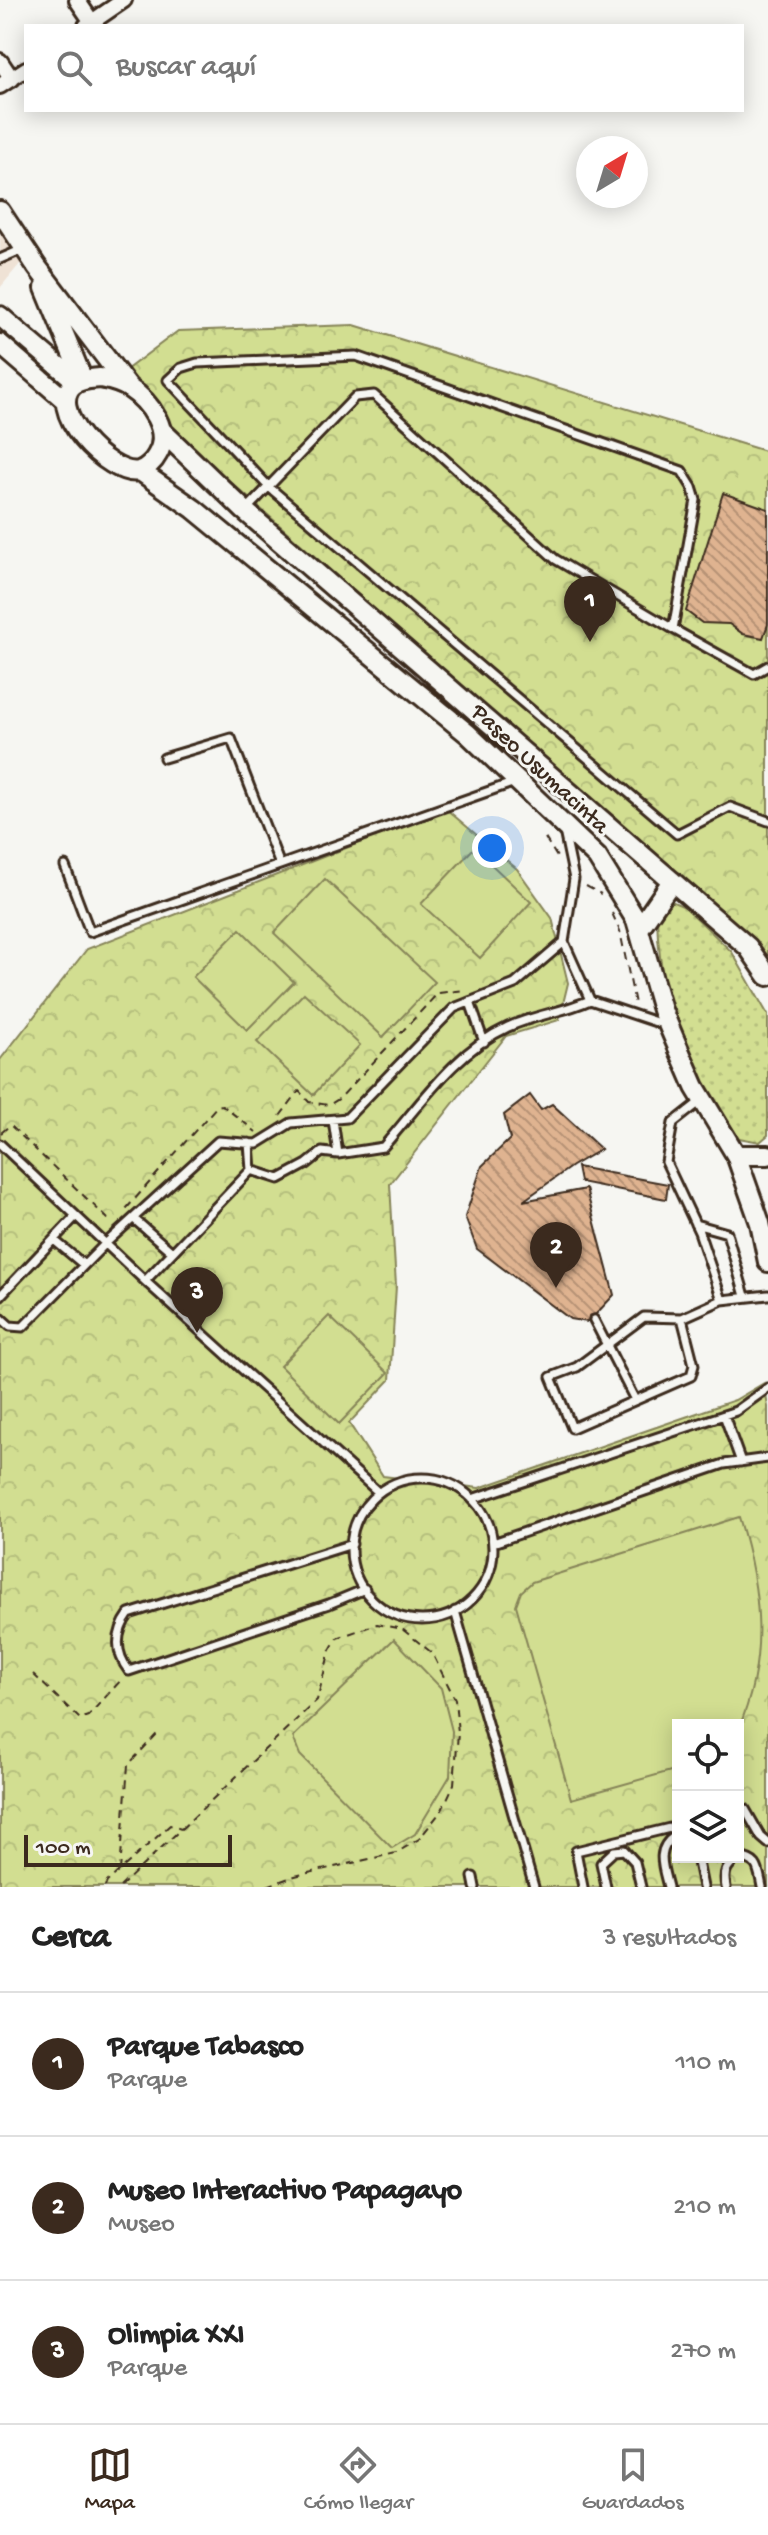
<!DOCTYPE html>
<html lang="es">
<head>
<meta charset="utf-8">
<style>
	:root { --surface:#fff; --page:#f6f6f6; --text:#222; --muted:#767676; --line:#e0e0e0; --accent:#3b2a1e }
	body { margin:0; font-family:"Gochi Hand",sans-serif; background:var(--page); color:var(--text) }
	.controls { position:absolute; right:24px; bottom:24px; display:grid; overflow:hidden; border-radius:0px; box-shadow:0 4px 20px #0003 }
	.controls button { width:72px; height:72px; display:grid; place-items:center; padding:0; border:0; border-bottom:2px solid var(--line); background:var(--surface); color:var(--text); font:40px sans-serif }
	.compass { position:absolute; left:576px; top:136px; width:72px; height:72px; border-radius:50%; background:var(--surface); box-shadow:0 4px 20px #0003; rotate:38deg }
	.scale { position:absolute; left:24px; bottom:20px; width:208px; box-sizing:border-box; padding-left:8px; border:4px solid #3b2a1e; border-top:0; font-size:22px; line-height:28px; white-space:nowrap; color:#3b2a1e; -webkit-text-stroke:6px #f6f6f2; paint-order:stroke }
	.you { position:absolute; left:492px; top:848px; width:28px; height:28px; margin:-20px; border:6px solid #fff; border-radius:50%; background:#1a73e8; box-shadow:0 0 0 12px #1a73e833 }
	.badge { display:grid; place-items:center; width:52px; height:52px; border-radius:50%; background:var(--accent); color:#fff; font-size:26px; font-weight:700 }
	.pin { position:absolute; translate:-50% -66px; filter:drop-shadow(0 2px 4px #0008) }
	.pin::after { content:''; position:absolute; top:42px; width:28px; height:24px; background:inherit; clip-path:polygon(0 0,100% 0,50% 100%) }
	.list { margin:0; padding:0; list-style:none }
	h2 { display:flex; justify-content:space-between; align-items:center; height:104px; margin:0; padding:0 32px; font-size:34px }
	h2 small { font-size:26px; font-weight:400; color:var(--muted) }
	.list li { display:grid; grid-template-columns:52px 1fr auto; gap:24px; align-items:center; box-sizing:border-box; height:144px; padding:0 32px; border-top:2px solid var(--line) }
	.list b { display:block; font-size:30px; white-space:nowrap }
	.list p { margin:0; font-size:26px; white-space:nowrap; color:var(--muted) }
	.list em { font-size:26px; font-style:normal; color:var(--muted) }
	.icon { flex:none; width:44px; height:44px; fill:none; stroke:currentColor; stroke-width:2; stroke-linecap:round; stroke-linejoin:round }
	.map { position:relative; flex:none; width:768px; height:1887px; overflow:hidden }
	.search { position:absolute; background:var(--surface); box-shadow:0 4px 20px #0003; left:24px; right:24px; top:24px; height:88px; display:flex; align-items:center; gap:20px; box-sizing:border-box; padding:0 28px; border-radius:0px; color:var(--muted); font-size:30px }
	.sheet { height:536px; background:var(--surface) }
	nav { display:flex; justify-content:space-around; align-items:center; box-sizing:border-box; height:112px; border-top:2px solid var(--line); background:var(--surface); font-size:22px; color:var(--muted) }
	nav a { display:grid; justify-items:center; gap:4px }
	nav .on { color:var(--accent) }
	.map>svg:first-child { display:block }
	.built { fill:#efe2d5 }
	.grass { fill:url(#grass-dots); stroke:#868458; stroke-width:2 }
	.park { fill:url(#park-crowns); stroke:#868458; stroke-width:2; fill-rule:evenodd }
	.garden { fill:#d2de91; stroke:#868458; stroke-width:2 }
	.building { fill:url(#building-back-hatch); stroke:#3b2a1e; stroke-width:2 }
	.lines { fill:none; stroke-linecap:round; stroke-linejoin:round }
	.lane-casing { stroke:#3b2a1e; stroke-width:13 }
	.street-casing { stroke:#3b2a1e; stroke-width:20 }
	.secondary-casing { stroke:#3b2a1e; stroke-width:24 }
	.path { stroke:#3b2a1e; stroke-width:2; stroke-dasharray:8 6; stroke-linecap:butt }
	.lane { stroke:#f6f6f2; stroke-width:7 }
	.street { stroke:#f6f6f2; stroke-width:14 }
	.secondary { stroke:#f6f6f2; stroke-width:18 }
	.labels { text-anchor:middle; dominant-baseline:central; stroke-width:6; stroke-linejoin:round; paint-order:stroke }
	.street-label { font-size:24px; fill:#3b2a1e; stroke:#f6f6f2 }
</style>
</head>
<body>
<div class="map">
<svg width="768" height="1887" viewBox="0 0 768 1887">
	<defs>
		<pattern id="grass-dots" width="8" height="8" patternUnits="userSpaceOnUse" patternTransform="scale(2)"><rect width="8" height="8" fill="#d2de91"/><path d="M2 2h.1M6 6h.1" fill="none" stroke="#b5bf7d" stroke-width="1.8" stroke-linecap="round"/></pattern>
		<pattern id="park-crowns" width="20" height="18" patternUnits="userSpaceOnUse" patternTransform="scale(2)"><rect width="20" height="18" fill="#d2de91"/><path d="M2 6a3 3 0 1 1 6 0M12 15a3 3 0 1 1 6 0" fill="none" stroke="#b5bf7d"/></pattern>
		<pattern id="building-back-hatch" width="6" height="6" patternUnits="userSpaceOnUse" patternTransform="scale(2)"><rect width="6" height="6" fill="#dfb390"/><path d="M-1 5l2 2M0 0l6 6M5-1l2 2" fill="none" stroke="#b69275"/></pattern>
	</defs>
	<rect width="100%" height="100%" fill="#f6f6f2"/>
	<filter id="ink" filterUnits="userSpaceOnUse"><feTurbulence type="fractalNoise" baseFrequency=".0125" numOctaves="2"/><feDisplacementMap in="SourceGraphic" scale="16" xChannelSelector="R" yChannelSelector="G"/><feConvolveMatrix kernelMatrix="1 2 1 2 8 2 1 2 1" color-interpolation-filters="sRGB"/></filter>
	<g filter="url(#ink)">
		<path class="built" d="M0 226 24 259 0 288Z"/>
		<path class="grass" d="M671 901 685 907 732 952 768 1015V1135L760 1142 739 1138C724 1115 708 1093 694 1069 671 1030 658 964 657 918Z"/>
		<path class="park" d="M354 325 768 452V962L743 929 627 832 175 433 126 370 178 331Z
			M446 809 517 869 552 918 568 983 559 1020 506 1036 390 1184 396 1286 390 1380 349 1423 383 1476 479 1488 735 1400 764 1383 768 1407V1887H0V1060L87 949ZM678 1725H738V1857H678Z"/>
		<path class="garden" d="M474 848 531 902 480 958 421 904Z
			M325 879 435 982 383 1037 274 933Z
			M240 929 294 982 247 1030 193 977Z
			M304 993 360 1045 313 1095 257 1042Z
			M329 1316 388 1373 339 1424 280 1366Z
			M739 1517C762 1592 768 1660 738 1730V1725H678V1769L571 1799 516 1605 521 1592 532 1582Z
			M394 1639 441 1688 452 1731 450 1776 415 1834 392 1848 300 1755 293 1737Z"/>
		<path class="building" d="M723 493 768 509V624L763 638 743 634 729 624 702 623 686 611Z
			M530 1095 541 1110 552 1104 601 1149 572 1166 523 1201 586 1189 614 1295 596 1314 589 1316 588 1322 570 1319 477 1249 465 1217 482 1166 510 1139 504 1115Z
			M577 1167 668 1184 666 1199 580 1182Z"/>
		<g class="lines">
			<g class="lane-casing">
				<path id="lane" d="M0 259 23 249
					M246 510 355 397 374 395 555 559 673 629
					M768 666 754 674 673 629 696 500 692 487 682 471 356 356 197 363 181 368 168 380 269 487 677 834 730 807 768 821
					M164 758 231 738 280 865
					M564 831 574 879 564 942 590 1000 665 1025
					M65 866 90 932 515 782
					M470 1002 484 1042
					M701 1101 673 1123 666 1162 699 1232 722 1300
					M333 1120 338 1154
					M249 1143 251 1170
					M0 1144 145 1281 378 1492
					M134 1219 172 1252
					M695 1224 727 1233 745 1296
					M54 1240 84 1265
					M145 1281 251 1170 279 1179 307 1164 322 1152 338 1154 383 1147C420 1105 455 1051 508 1027 534 1015 564 1012 590 1000
					M0 1296 76 1216
					M0 1317 10 1326 23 1327 105 1244 218 1141 257 1144 291 1123 347 1118 454 1008 515 984 564 942
					M644 1317 682 1318 694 1365 691 1376 572 1428 551 1377 577 1367Z
					M682 1318 722 1300 768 1295
					M594 1320 635 1400
					M724 1415 741 1462
					M351 1549a71 71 0 1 1 142 0a71 71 0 1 1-142 0Z
					M472 1499 736 1411 768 1388
					M493 1543 724 1464 768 1458
					M352 1544 129 1614C115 1633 115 1653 129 1671L329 1604 365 1589
					M455 1611 534 1887
					M738 1811 745 1809 761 1837 768 1843
					M697 1857 703 1887
					M473 1877 475 1887
					M583 1887 576 1851 678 1826
					M606 1887 601 1863 614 1851 624 1850 635 1862 641 1887
					M668 1887C663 1867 655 1849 675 1836L678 1837
					M726 1887C723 1872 726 1867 738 1857 759 1860 758 1868 762 1887"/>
			</g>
			<g class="street-casing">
				<path id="street" d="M77 0 92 22
					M86 26 124 0
					M0 61 12 79
					M0 86 26 69"/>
			</g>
			<g class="secondary-casing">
				<path id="secondary" d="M0 211 37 267 128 387
					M45 288 83 380
					M0 316 77 382
					M0 344 66 401
					M100 378C109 380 120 382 129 388 149 401 172 431 157 455 154 461 146 469 139 471 110 478 40 406 76 383 82 379 92 379 100 378Z
					M163 432 245 511 748 947 768 976
					M140 471 194 509 468 734 597 857 636 920 662 1010 676 1043 695 1087 736 1155 760 1223 768 1262
					M639 929 672 881
					M736 1155H768"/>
			</g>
			<path class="path" d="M545 838 557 857
				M586 886 601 894
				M612 913 620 931 635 1004
				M280 1116 299 1091 309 1102 329 1105 340 1098 438 993 466 990
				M1 1133 10 1125 108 1219H113
				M126 1209 217 1106 222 1105 256 1132
				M33 1674 80 1719 88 1716 123 1678
				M120 1871 128 1765 157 1734
				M105 1887 107 1882 170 1825 181 1829
				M120 1887 317 1700 330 1650 337 1638 377 1624 402 1629 432 1653 455 1699 458 1733 454 1784 442 1810 419 1839 396 1853 295 1876 264 1887"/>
			<use href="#lane" class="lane"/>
			<use href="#street" class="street"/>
			<use href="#secondary" class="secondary"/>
		</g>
	</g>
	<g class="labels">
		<g class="street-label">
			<text transform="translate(539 770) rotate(43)">Paseo Usumacinta</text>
		</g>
	</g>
</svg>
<div class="controls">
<button><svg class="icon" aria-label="locate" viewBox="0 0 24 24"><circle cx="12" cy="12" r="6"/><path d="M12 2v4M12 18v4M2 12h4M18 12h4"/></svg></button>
<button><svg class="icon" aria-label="layers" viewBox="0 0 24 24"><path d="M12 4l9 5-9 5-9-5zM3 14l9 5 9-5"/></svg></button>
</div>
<svg class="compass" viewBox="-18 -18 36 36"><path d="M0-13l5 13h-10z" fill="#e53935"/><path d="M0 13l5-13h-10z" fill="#767676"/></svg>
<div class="scale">100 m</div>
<div class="you"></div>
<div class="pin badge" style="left:590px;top:642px">1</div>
<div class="pin badge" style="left:556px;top:1288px">2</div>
<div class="pin badge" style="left:197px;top:1333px">3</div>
<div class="search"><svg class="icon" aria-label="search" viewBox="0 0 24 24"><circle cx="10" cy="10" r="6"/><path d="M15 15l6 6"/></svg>Buscar aquí</div>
</div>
<section class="sheet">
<h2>Cerca<small>3 resultados</small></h2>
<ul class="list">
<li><span class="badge">1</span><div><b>Parque Tabasco</b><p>Parque</p></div><em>110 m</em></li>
<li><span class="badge">2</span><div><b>Museo Interactivo Papagayo</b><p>Museo</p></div><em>210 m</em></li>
<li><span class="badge">3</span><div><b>Olimpia XXI</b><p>Parque</p></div><em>270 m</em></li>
</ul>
</section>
<nav>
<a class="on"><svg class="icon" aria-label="map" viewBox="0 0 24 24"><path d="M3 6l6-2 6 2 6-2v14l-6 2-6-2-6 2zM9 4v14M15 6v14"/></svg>Mapa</a>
<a><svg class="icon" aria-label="directions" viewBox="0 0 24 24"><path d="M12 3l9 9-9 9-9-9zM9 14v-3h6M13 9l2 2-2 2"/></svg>Cómo llegar</a>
<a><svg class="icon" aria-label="saved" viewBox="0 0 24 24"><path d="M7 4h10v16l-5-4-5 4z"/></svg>Guardados</a>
</nav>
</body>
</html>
